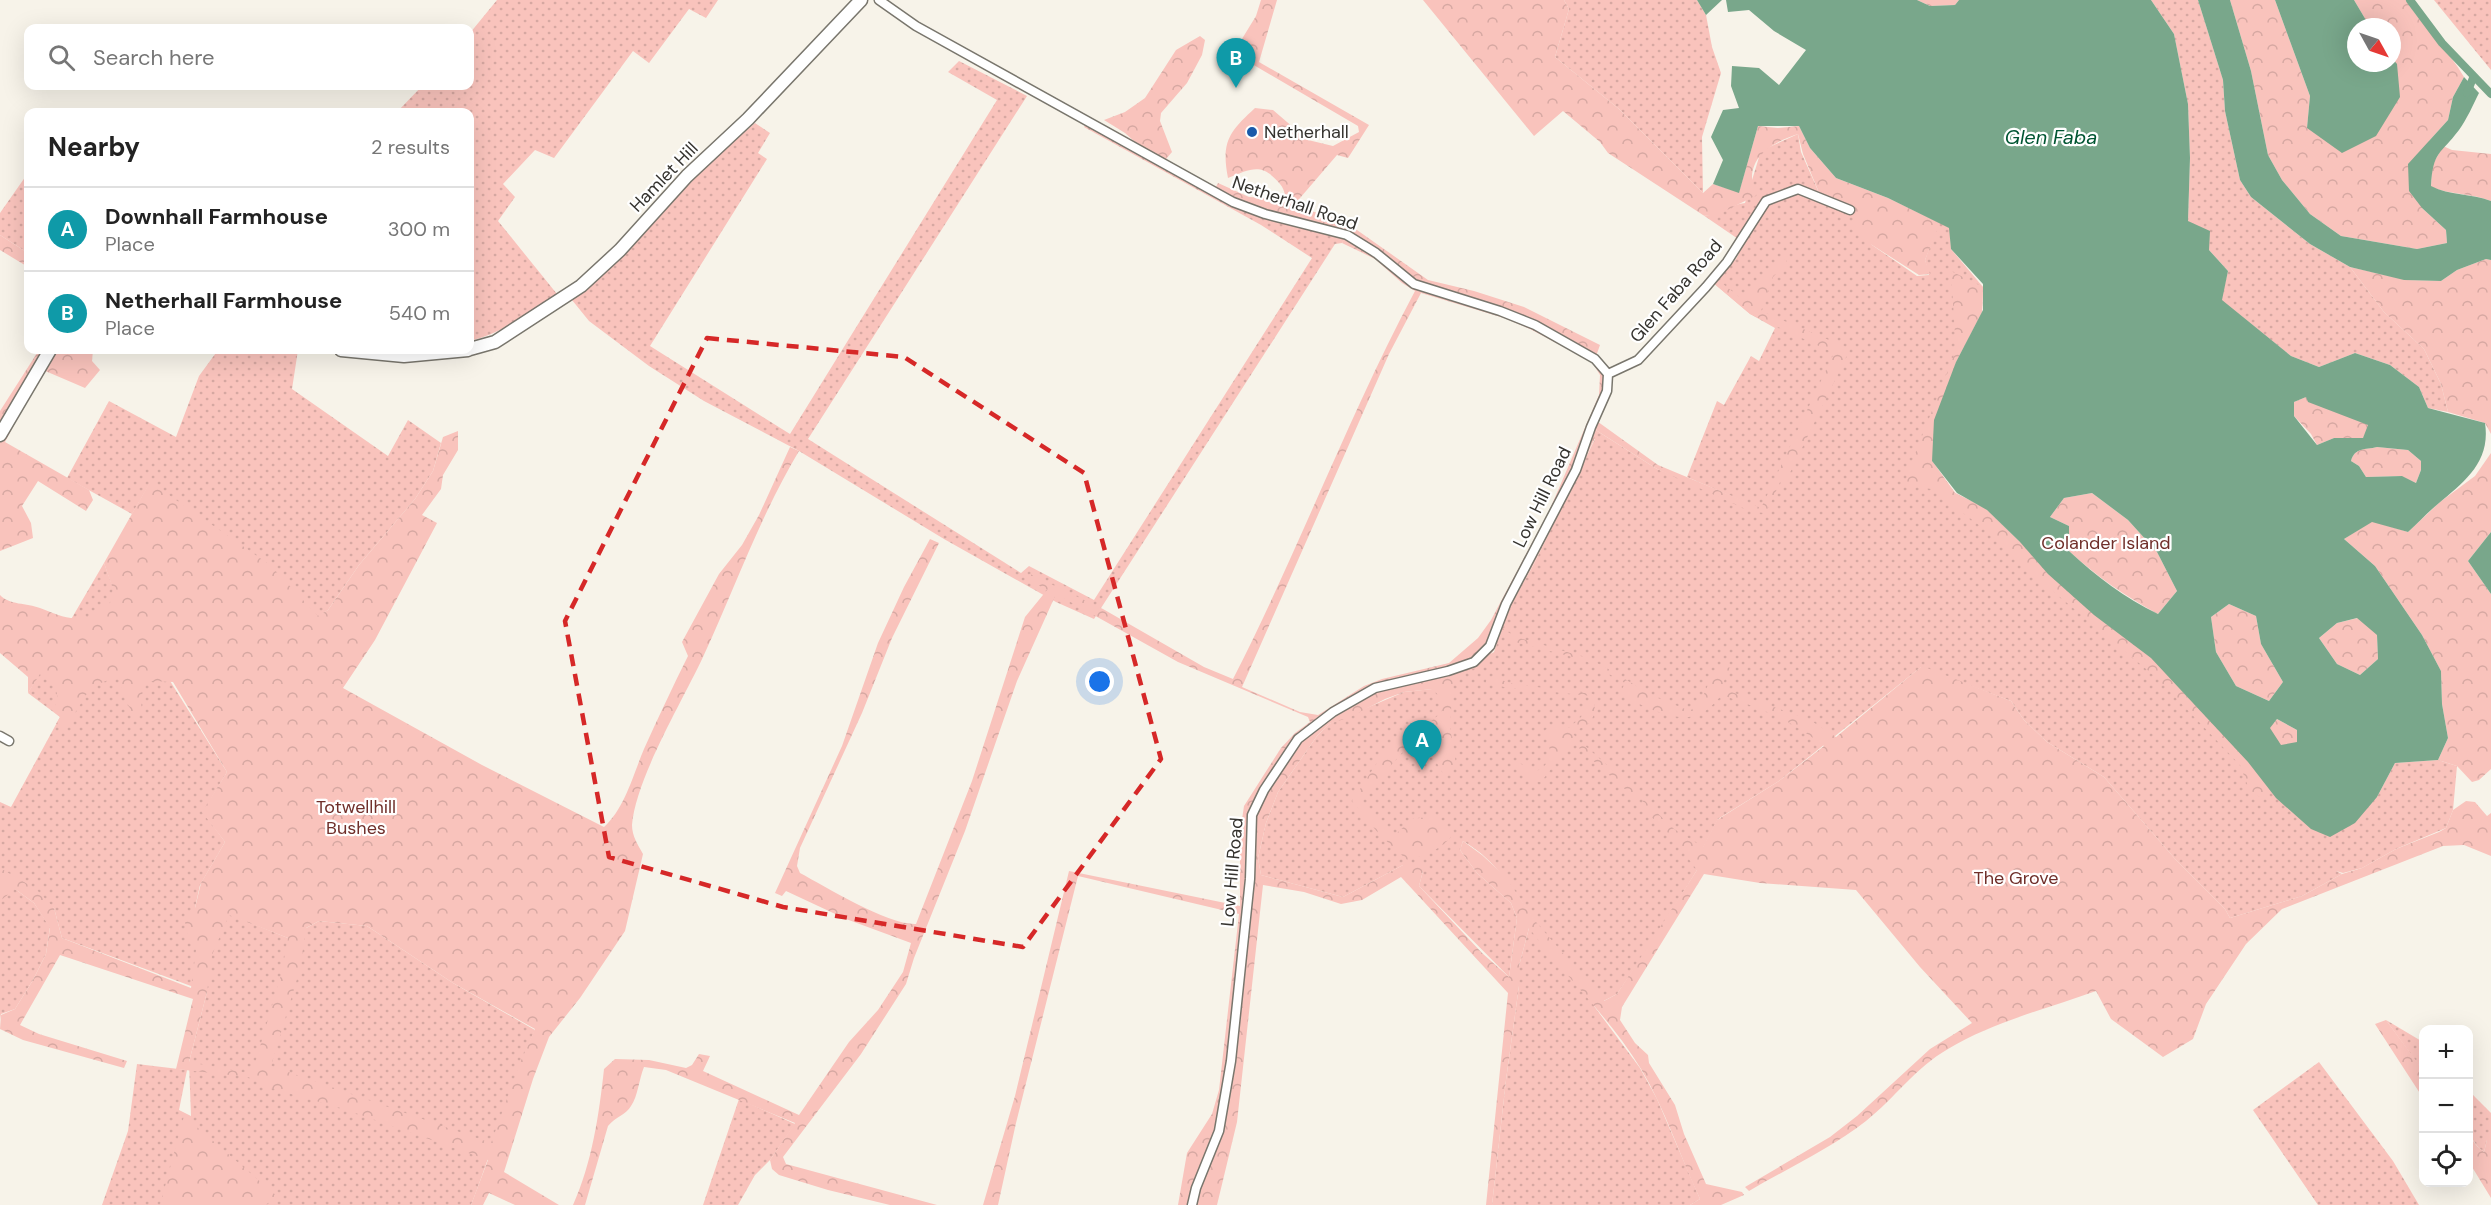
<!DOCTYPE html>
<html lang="en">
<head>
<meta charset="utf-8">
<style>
	:root { --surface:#fff; --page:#f2f2f2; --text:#222; --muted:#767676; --line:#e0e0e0; --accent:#1a73e8 }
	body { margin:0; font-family:"DM Sans",sans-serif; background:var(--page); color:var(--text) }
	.controls { position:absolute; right:18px; bottom:18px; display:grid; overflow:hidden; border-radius:12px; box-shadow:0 6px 24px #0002 }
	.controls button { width:54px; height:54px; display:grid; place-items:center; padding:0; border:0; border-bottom:2px solid var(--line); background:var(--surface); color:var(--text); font:30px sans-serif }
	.compass { position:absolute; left:2347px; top:18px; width:54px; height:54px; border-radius:50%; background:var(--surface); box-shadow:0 6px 24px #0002; rotate:130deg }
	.you { position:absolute; left:1100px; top:682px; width:21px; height:21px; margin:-15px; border:4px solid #fff; border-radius:50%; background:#1a73e8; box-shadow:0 0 0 9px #1a73e833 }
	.badge { display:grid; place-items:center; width:39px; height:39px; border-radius:50%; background:var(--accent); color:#fff; font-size:20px; font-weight:700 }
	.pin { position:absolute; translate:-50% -50px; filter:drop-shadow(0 2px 3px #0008) }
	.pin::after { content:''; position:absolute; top:32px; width:21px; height:18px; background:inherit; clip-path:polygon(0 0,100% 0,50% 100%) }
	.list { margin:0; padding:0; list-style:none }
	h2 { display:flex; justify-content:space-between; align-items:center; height:78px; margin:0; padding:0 24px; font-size:26px }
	h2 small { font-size:20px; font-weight:400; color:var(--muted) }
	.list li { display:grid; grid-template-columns:39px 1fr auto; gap:18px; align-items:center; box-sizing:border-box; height:84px; padding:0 24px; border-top:2px solid var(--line) }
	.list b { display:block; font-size:22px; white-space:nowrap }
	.list p { margin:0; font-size:20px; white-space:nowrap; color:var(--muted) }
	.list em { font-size:20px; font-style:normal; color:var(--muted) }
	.icon { flex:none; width:33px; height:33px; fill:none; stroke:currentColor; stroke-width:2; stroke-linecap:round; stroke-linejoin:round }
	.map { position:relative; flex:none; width:2491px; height:1205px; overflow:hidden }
	.search { position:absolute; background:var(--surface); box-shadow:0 6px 24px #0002; left:24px; top:24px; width:450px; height:66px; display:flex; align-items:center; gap:15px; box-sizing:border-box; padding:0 21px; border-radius:12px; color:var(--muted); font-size:22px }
	.panel { position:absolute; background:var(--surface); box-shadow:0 6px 24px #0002; left:24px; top:108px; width:450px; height:246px; border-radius:12px }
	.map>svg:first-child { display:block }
	.grass { fill:url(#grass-dots) }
	.forest { fill:url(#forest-crowns); fill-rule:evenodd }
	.water { fill:#79a78b; fill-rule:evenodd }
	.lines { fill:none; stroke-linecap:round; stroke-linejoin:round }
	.canal { stroke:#79a78b; stroke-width:8 }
	.street-casing { stroke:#79766d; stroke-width:11 }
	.secondary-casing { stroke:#79766d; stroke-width:15 }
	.street { stroke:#fff; stroke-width:8 }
	.secondary { stroke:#fff; stroke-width:12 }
	.marked { fill:none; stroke:#d62828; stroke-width:4.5; stroke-dasharray:12 8; stroke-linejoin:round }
	.poi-dot { fill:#1a5aaa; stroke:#fff; stroke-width:2 }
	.labels { text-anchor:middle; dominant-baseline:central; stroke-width:4.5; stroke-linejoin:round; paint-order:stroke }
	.poi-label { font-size:18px; fill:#35332f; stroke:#fff; text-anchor:start }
	.street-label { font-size:18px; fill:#35332f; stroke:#fff }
	.park-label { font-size:18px; fill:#702f2a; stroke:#fff }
	.water-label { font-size:20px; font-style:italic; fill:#005532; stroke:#fff }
</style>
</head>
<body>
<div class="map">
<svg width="2491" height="1205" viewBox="0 0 2491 1205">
	<defs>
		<pattern id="grass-dots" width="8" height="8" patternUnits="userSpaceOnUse" patternTransform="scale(1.5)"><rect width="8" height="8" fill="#f9c3bc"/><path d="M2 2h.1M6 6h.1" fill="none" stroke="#d6a8a2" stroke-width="1.8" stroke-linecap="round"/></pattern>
		<pattern id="forest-crowns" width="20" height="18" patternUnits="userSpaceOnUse" patternTransform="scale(1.5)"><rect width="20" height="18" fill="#f9c3bc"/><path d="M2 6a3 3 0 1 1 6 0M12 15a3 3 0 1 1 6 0" fill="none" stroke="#d6a8a2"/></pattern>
	</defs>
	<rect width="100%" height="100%" fill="#f7f3e9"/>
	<path class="grass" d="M497 0H718L706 18 689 9 649 63 633 51 554 158 535 150 503 184 515 197 498 221 557 294C530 313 502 333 470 341V112H397L422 86H470V33Z
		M1564 0H1697L1706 15 1712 47 1721 73 1702 137 1703 193 1619 109 1555 57 1569 9Z
		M2151 0H2198L2223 80 2225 111 2240 180 2251 197 2310 244 2350 267 2384 312 2424 349 2441 384 2448 412 2428 408 2419 387 2390 365 2355 353 2319 367 2291 356 2221 300 2228 271 2209 250 2188 221 2190 158 2188 104 2174 34Z
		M2434 0H2491V70Z
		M959 61 1027 96 808 439 1021 573 1029 566 1094 600 1312 258 1261 225 1084 127 1090 118 1215 188 1347 235 1342 243 1335 244 1094 619 1056 602 944 539 799 451 704 401 649 366 589 321 572 300 640 235 704 167 755 123 770 133 758 153 767 159 650 346 790 434 997 100 948 72Z
		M1798 134 1801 152 1820 195 1856 209 1872 245 1917 276 1929 275 1925 260 1939 222 1950 228 1951 249 1983 287 1982 312 1956 362 1932 461 1955 493 1985 508 2020 542 2377 797 2395 763 2438 760 2457 766 2453 810 2446 828 2396 849 2362 868 2343 873 2336 871 2342 874 2302 896 2230 918 2225 909 2176 860 2104 777 2047 742 2024 720 2011 701 1921 667 1779 781 1718 819 1703 848 1697 870 1650 945 1617 994 1594 1006 1640 1068 1657 1099 1700 1199 1690 1205H1492L1506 1080 1519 986V966L1529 928 1535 922C1515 891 1496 860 1463 841L1460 850 1477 873 1511 903 1517 918 1509 977 1419 886 1423 871 1403 865 1343 897 1261 875 1258 858 1266 823 1278 792 1317 736 1329 724 1404 692 1432 689 1494 652 1507 611 1534 564 1595 439 1588 432 1591 427 1657 469 1761 509 1687 477 1717 401 1724 405 1751 356 1759 361 1775 328 1750 314 1711 281 1736 259 1744 243 1703 215C1723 217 1727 205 1745 203L1760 154 1765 149Z
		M28 173V253L0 235V213Z
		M218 350H298L292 389 388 456 408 420 441 443 433 471 415 499 359 565 328 610 318 617 150 483 132 514 67 478 109 401 176 437 199 376Z
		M104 563 115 593 227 772 203 812 225 842 200 885 195 908 229 914 288 938 319 921 367 926 453 983 535 1030C509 1087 494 1147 471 1205H102L128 1131 137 1064 187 1070 179 1110 191 1116 189 1062 207 992 62 938 54 908 15 889 34 903 50 927 46 954 33 980 15 1009 1 1014 0 1020V802L11 807 60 717 28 693Z
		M2386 1020 2423 1042V1071Z
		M2319 1062 2393 1161 2419 1205H2318L2253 1110Z
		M2468 1090 2491 1113V1140H2487L2484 1152C2462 1135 2469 1116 2468 1090Z
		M739 1099 795 1124 770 1160 755 1175 738 1205H703Z"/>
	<path class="forest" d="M1261 0H1277L1259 62 1369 125 1348 158 1337 155 1294 205 1347 223 1428 280 1474 291 1524 307 1600 345 1595 359 1608 374 1607 392 1594 419 1658 465 1761 508 1834 353 1750 314 1711 281 1723 284 1742 299C1756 287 1772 263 1787 258L1786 263 1773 277 1761 311 1850 349 1787 479 1781 480 1766 513 1752 512 1657 469 1591 427 1588 432 1595 438 1535 562 1513 601 1503 629 1516 637 1584 657 1605 667 1653 696 1690 711C1701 702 1709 688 1710 674L1722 666 1731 668 1724 681 1726 690 1810 720 1836 737 1922 666 2011 701 2024 720 2047 742 2104 777 2176 860 2225 909 2230 918 2302 896 2342 874 2362 868 2396 849 2439 832 2446 828 2453 810 2466 801 2475 802 2487 816 2491 813V856L2464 845 2443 846 2282 909 2246 944 2206 1004 2193 1039 2163 1057 2111 1019 2096 991C2046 1009 1993 1022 1948 1049 1915 1068 1895 1098 1866 1121 1830 1149 1788 1168 1749 1191L1745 1187 1830 1137 1857 1116 1930 1049 1972 1023 1920 967 1856 890 1760 883 1704 874 1622 1007 1620 1020 1635 1043 1648 1055 1649 1063 1675 1105 1684 1134 1706 1184 1742 1192 1744 1195 1721 1205H1690L1700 1199C1680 1156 1665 1109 1641 1069 1610 1018 1565 976 1529 928L1519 966V986L1506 1080 1492 1205H1486L1508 993 1401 877 1362 900 1341 904 1304 892 1263 885 1237 1122 1217 1205H1178L1187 1153 1212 1114 1219 1090 1239 914 1078 876 1016 1123 998 1205H983L1015 1096 1069 871 1240 906V833L1244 806 1281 748 1295 733 1310 722 1308 717 1178 662 1056 594 1017 681 965 831 914 958 906 984 861 1054 783 1157 786 1164 937 1205H890L828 1190 779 1175 772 1169 770 1160 795 1123 666 1070 644 1067C639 1079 638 1096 631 1106 626 1115 616 1116 608 1126L585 1205H573C592 1163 599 1115 604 1069L615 1059 649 1060 686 1068 692 1065 699 1054 710 1056 703 1071 799 1115 849 1042 878 1010 903 972 911 943 846 919 786 891 782 896 775 893 842 746 878 643 904 587 930 539 939 543 892 638 862 713 800 848 797 866 800 873C826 887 888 925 916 924L972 781 1025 617 1047 590 1026 578 1030 574 1103 609 1204 667 1233 679C1298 552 1348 417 1415 291L1402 283 1375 259 1342 243 1346 235 1265 214 1214 191 1218 183 1249 197 1269 198 1292 204C1283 197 1286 191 1280 184 1262 162 1251 169 1228 178 1221 142 1229 132 1255 108L1273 110 1308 140 1333 146 1359 132 1358 126 1252 64 1237 47 1256 16ZM1421 293 1504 318 1530 329 1592 362 1600 375 1599 395 1550 509 1491 620 1478 638 1449 663 1382 679 1364 686 1318 715 1300 712 1242 687 1389 354ZM1502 634 1515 642 1584 660 1625 683 1619 695C1642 704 1675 725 1700 714 1709 710 1715 702 1722 695 1764 710 1788 718 1824 746L1779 781 1717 820 1703 847 1674 829 1644 800 1640 806 1672 837 1697 870 1617 994 1604 1001 1536 922 1505 876 1482 855 1463 841 1460 850 1477 873 1511 903 1517 918 1509 977 1482 953 1419 886 1423 871 1422 862 1403 865 1343 897 1261 875 1258 858 1266 823 1278 792 1317 736 1329 724 1350 717 1385 699 1404 692 1433 689 1438 695 1442 711C1430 726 1413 729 1398 740 1380 753 1365 783 1352 801L1379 834 1407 860C1425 856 1445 848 1454 832L1435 816 1412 819 1395 835 1373 813 1363 807 1362 798 1409 745H1426L1444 775 1456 764 1450 727 1453 679C1480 666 1490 662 1502 634Z
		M1423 0H1564L1569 9 1555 57 1619 109 1703 193 1713 184 1739 192 1758 126 1778 128 1799 126 1810 148 1836 178 1888 198 1940 223 1925 260 1930 274 1919 275 1872 245 1854 226 1856 209 1820 195 1803 154 1798 134C1777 141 1753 152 1752 177 1752 182 1755 190 1757 195L1715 216 1703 215 1608 153 1600 142 1563 111 1534 136Z
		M1917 0H1959L1955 5 1930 6Z
		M2230 0H2275L2310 96 2307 128 2397 65 2392 58V27H2370L2354 0H2406C2423 27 2448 49 2464 77L2453 97 2448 120 2429 141 2422 208 2446 230 2447 243 2417 249 2341 236 2310 214 2282 180 2268 155 2251 71Z
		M1200 36 1205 40 1202 55 1187 83 1161 113 1160 121 1172 152 1166 159 1155 160 1125 133 1104 120 1125 112 1145 98 1176 50Z
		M2443 146 2452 150 2491 154V201C2471 193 2451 195 2431 187L2432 166Z
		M0 235 28 253V267L0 250Z
		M2486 259 2491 260V434L2485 423 2448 412 2441 384 2424 349 2384 312 2350 267 2407 280 2441 281 2457 270Z
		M1951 271 1983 287 1982 312 1956 362 1934 420 1932 461 1955 493 1985 508 2020 542 2048 574 2094 615 2151 658 2248 762 2272 792 2259 797 2249 789 2240 765 2158 679 2025 568 1983 528 1931 489 1918 487 1906 488 1907 474 1956 350Z
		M39 350H93L92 361 100 370 85 388 43 370 5 442 89 490 93 500 86 511 38 481 22 506 31 523 33 538 0 551V411Z
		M2306 397 2369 425 2363 439 2334 438 2317 445 2311 434 2294 416V402Z
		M458 431V450L443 475 441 489 422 515 437 523 375 640 343 688 482 765 604 827C625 808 633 775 644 749 658 718 673 686 688 656L682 642 719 574 742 545 759 515 790 447 799 451C760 516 735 588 703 657 682 702 636 778 632 825 632 836 638 845 643 854L625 931 580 998 549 1037 533 1079 504 1172 559 1205H515L489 1193 483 1205H471L488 1160 344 1109 270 1088 248 1077 176 1069 193 999 60 955 20 1025 39 1034 127 1061 124 1068 23 1040 0 1029 1 1015 15 1009 33 980 46 954 50 928 34 903 15 889 0 901V868L36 889 54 908 62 938 191 988 196 950 188 937 185 922 195 908 201 883 225 842 202 812 227 772 173 682 151 681 142 687 141 715 134 716 124 697 118 676 91 687 67 726 56 724 60 717 53 711 58 698 54 683 40 674 28 693V677L0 653V595C9 605 27 603 40 608 54 613 66 620 81 618 91 617 101 608 110 603L113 589 104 563 150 482 270 565 318 616 328 610 359 565 415 499 433 471 443 437ZM229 915 288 938 281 975 252 1074 189 1062 207 992 212 955ZM319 921 367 926 453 983 535 1029 520 1063 491 1143 271 1066 300 969 306 928Z
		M2377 447 2408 450 2421 461V470L2416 483 2401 476 2366 477 2359 466 2351 461C2355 447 2365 450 2377 447Z
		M2491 453V532L2468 561 2491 594V769L2479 780 2472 782 2457 766 2438 760 2448 738 2442 704 2441 671 2422 635 2375 566 2344 539 2372 521 2408 532 2440 502 2475 476Z
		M2092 493 2128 520 2157 552 2177 591 2158 614C2125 596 2096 576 2069 551V526L2050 517 2064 498Z
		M2229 604 2256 616 2261 644 2283 682 2269 701 2236 686 2216 652 2211 617Z
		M2358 618 2377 634 2378 659 2360 675 2337 664 2319 638 2337 623Z
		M1493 677 1513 684 1593 694C1596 705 1596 720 1585 726 1580 729 1577 729 1572 733L1577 738 1575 745 1563 753 1541 782 1533 781 1520 767 1513 764 1518 762 1534 772C1555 764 1551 748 1545 730L1555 726 1569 728 1581 717 1592 696 1504 687 1486 682 1487 678Z
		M2277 719 2297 730V742L2281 745 2270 728Z
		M1583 744 1641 795 1636 799 1579 748Z
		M2386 1020 2423 1070V1098L2375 1024Z
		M184 1116 278 1197 265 1205H160Z
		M2468 1134 2477 1146 2484 1152 2487 1140H2491V1198L2469 1162Z"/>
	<path class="water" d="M1697 0H1722L1706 15Z
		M1726 0H1917L1930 6 1955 5 1959 0H2151L2174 34 2188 104 2190 158 2188 221 2210 231 2209 250 2228 271 2222 300 2291 356 2319 367 2355 353 2390 365 2419 387 2428 408 2485 423C2491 462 2464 482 2439 503 2428 512 2418 523 2408 532L2372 522 2344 539 2375 566 2422 635 2441 671 2442 704 2448 738 2438 760 2395 763 2377 797 2355 823 2330 837 2311 829 2276 798 2248 762 2151 658 2094 615 2048 574 2020 542 1987 510 1957 493 1932 461 1934 420 1956 362 1983 310V284L1951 249 1949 228 1888 198 1836 178 1810 148 1799 126H1758L1739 193 1713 184 1723 160 1711 137 1723 110 1739 108 1731 86 1732 66 1759 68 1779 85 1806 50 1774 31 1749 10 1728 12ZM2306 397 2308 402 2368 425 2363 438H2334L2317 445 2294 416V402ZM2377 447 2408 450 2421 461V470L2416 483 2402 476 2366 477 2359 466 2351 461C2355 447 2365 450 2377 447ZM2092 493 2128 520 2157 552 2177 591 2158 614C2125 598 2096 576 2069 551V526L2050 517 2064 498ZM2229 604 2256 616 2261 644 2283 682 2269 701 2236 686 2216 652 2211 617ZM2357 618 2377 635 2378 659 2360 675 2337 664 2319 638 2337 623ZM2277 719 2297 730V742L2281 745 2270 728Z
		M2198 0H2230L2251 71 2268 155 2282 180 2310 214 2341 236 2417 249 2447 243 2446 230 2422 208 2409 191 2408 164 2448 120 2453 97 2464 77 2479 93C2473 105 2467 119 2459 130 2440 155 2433 151 2431 186 2450 196 2471 193 2491 201V260L2486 259 2457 270 2441 281 2404 280 2350 267 2310 244 2251 197 2240 180 2225 111 2223 80Z
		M2275 0H2354L2370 27H2356V63H2392V58L2397 64 2400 97 2376 136 2342 153 2307 128 2310 96Z
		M2491 532V594L2468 561Z"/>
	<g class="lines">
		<path class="canal" d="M2410 0 2442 43 2491 94
			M2467 93 2473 78"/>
		<g class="street-casing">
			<path id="street" d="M879 0 916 26 1233 202 1265 214 1347 235 1376 253 1414 284 1500 311 1535 325 1595 359 1608 374
				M1608 374 1638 360 1706 287 1727 262 1766 201 1798 189 1850 210
				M0 736 9 741
				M1192 1205 1196 1188 1219 1131 1231 1061 1250 879 1252 815 1264 790 1298 739 1333 712 1375 688 1448 671 1474 662 1490 646 1506 604 1576 470 1591 427 1607 391 1608 374"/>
		</g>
		<g class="secondary-casing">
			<path id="secondary" d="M470 349 495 342 581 286 620 250 687 176 748 119 861 0
				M341 350 404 356 468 350
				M0 435 50 350"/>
		</g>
		<use href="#street" class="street"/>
		<use href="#secondary" class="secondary"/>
	</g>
	<path class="marked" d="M707 338 904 357 1084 473 1161 759 1023 947 783 907 609 857 565 621Z"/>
	<circle class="poi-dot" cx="1252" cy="132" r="6"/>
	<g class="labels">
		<g class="poi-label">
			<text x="1264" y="132">Netherhall</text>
		</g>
		<g class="street-label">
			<text transform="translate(664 177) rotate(-46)">Hamlet Hill</text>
			<text transform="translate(1295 203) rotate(19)">Netherhall Road</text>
			<text transform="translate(1676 291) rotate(-49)">Glen Faba Road</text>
			<text transform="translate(1542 497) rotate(-64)">Low Hill Road</text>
			<text transform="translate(1232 872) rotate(-85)">Low Hill Road</text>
		</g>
		<g class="park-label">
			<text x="2106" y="543">Colander Island</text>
			<text x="356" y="807">Totwellhill<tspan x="356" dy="21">Bushes</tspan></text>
			<text x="2016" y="878">The Grove</text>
		</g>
		<g class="water-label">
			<text x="2051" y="137">Glen Faba</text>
		</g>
	</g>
</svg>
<div class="controls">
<button>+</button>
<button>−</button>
<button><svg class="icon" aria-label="locate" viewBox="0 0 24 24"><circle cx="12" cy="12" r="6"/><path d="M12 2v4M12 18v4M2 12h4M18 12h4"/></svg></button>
</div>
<svg class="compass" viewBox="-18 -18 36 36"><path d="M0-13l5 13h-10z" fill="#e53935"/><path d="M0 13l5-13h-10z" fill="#767676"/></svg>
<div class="you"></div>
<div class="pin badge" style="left:1422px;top:770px;background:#0f9aa8">A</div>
<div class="pin badge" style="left:1236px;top:88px;background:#0f9aa8">B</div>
<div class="search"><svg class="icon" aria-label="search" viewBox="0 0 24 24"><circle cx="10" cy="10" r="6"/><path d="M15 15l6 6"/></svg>Search here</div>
<section class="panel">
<h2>Nearby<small>2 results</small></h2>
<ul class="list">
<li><span class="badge" style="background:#0f9aa8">A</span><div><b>Downhall Farmhouse</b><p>Place</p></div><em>300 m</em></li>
<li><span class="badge" style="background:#0f9aa8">B</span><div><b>Netherhall Farmhouse</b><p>Place</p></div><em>540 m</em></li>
</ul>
</section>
</div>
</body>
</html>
